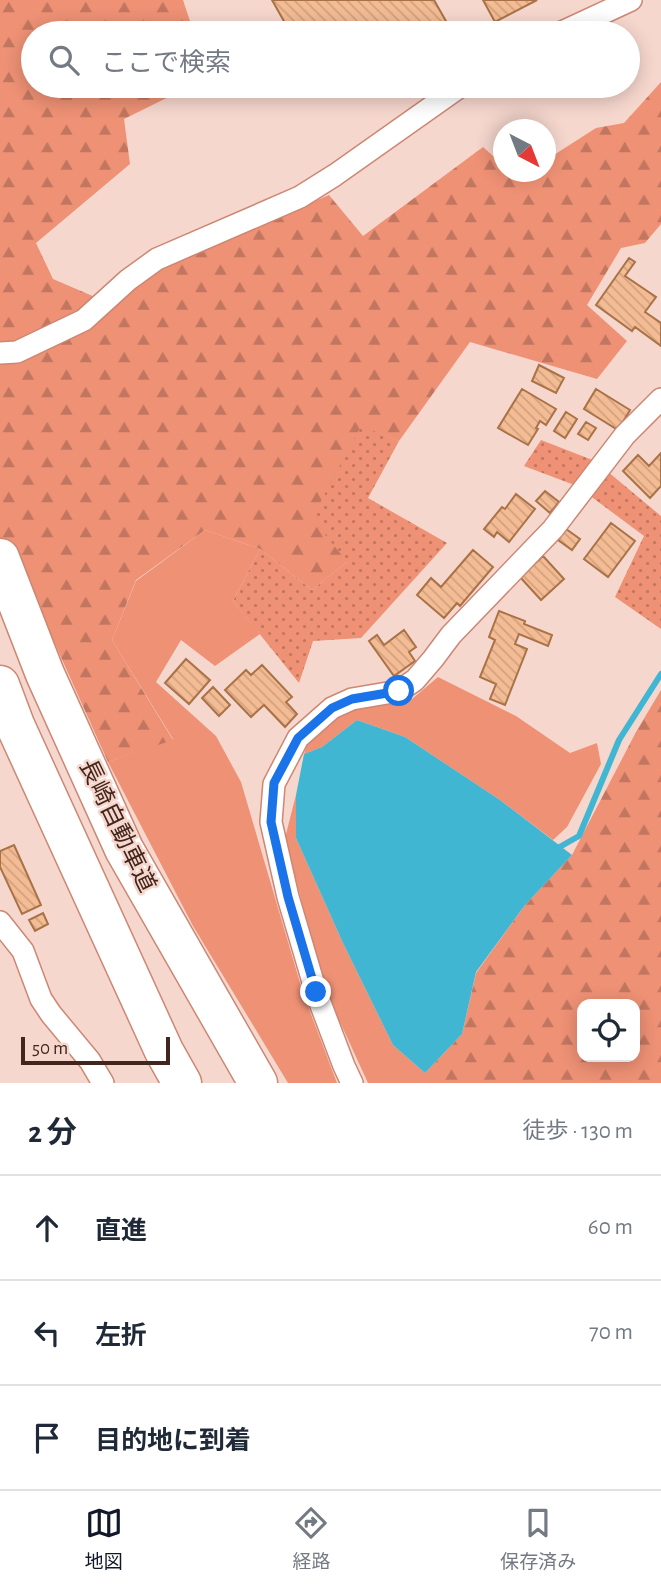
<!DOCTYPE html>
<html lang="ja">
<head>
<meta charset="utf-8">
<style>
	:root { --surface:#fff; --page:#f2f2f3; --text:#1f2937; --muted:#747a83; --line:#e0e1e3; --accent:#111827 }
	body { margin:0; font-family:"Alegreya Sans","Noto Sans JP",sans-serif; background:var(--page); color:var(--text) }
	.controls { position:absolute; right:21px; bottom:21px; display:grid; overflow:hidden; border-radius:14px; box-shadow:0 4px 18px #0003 }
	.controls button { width:63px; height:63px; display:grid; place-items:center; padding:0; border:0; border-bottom:2px solid var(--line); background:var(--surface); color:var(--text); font:35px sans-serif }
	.compass { position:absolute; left:493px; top:119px; width:63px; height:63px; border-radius:50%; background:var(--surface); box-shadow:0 4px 18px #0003; rotate:138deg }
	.scale { position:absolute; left:21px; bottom:18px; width:149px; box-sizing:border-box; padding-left:7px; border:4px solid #42261d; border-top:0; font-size:19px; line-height:24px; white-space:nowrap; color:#42261d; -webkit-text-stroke:5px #f6d7ce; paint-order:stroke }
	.stop { position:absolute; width:21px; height:21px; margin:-16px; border:5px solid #1a73e8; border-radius:50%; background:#fff }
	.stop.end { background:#1a73e8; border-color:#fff; box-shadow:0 2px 7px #0008 }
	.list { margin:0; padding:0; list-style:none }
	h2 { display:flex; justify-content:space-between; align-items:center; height:91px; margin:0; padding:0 28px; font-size:30px }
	h2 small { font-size:23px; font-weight:400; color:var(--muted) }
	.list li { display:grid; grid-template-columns:46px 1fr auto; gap:21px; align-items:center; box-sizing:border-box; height:105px; padding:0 28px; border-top:2px solid var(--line) }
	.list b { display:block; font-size:26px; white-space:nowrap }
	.list em { font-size:23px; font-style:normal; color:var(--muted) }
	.icon { flex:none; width:38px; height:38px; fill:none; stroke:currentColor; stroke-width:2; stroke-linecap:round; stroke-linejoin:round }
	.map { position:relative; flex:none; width:661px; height:1083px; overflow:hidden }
	.search { position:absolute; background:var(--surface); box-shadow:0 4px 18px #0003; left:21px; right:21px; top:21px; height:77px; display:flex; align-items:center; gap:18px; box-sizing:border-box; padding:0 24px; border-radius:38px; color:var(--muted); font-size:26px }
	.sheet { height:406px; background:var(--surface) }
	nav { display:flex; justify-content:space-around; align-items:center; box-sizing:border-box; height:98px; border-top:2px solid var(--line); background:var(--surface); font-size:19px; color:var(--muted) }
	nav a { display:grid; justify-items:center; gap:4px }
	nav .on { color:var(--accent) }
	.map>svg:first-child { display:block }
	.grass { fill:#ee9175 }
	.forest { fill:url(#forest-firs); fill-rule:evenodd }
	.garden { fill:url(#garden-dots) }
	.water { fill:#40b6d2 }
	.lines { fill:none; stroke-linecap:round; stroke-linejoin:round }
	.stream { stroke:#40b6d2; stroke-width:6 }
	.building { fill:url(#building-back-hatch); stroke:#a97247; stroke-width:2 }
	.street-casing { stroke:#cd8773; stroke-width:24 }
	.highway-casing { stroke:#cd8773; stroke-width:41 }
	.street { stroke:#fff; stroke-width:21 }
	.highway { stroke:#fff; stroke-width:38 }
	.route { stroke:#1a73e8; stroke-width:9 }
	.labels { text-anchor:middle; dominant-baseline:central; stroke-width:5; stroke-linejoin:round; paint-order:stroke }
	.street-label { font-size:24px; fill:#42261d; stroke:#f6d7ce }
</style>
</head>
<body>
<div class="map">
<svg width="661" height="1083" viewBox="0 0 661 1083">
	<defs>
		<pattern id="forest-firs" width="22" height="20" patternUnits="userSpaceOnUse" patternTransform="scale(1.75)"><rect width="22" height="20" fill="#ee9175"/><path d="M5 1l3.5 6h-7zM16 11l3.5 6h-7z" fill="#c2765f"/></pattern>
		<pattern id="garden-dots" width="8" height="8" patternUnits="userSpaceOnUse" patternTransform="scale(1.75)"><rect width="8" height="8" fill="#ee9175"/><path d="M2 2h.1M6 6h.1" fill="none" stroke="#c2765f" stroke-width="1.8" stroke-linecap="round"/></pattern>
		<pattern id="building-back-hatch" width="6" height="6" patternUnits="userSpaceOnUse" patternTransform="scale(1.75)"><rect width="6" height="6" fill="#f3bc94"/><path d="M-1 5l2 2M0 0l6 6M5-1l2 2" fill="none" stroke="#d2a17f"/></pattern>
	</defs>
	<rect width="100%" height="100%" fill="#f6d7ce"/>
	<path class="grass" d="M205 530 260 549 233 601 260 634 215 666 181 640 156 682 216 736 241 782 303 993 337 1083H288L193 926 108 762 173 739 112 640 136 581Z
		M438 677 516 716 570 753 597 743 601 764 567 827 553 840 500 800 405 737 357 720 322 747 304 754 310 736 338 712 358 706 412 699Z
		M296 795V838L343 943 393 1045 425 1073V1083H368L324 987 285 838Z"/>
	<path class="forest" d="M0 0H183L194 33H33V86H191L124 119 130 164 36 243 53 279 95 297 329 195 363 236 483 147 503 165 504 172H510L517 178 527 172H546V160L596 128 624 123 661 82V224L645 243 621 248 587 305 627 341 597 379 470 342 399 441 361 427 347 562 312 590 260 549 205 530 136 580 112 640 173 740 108 762 16 557 0 565Z
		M661 690V1083H425V1073L462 1034 476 973 525 905 572 855 636 732ZM582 1004H635V1057H582Z"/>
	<path class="garden" d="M361 426 399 441 368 498 447 543 361 638 313 641 299 683 233 601 260 549 312 590 347 562 312 518Z
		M541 440 595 461 661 516V629L615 597 644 536 577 486 524 466Z"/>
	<path class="water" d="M357 720 405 737 500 800 572 855 525 905 476 972 462 1034 425 1073 393 1045 343 943 296 838V795L304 754 322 747Z"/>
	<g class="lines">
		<path class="stream" d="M556 849 579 836 619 740 661 674"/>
	</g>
	<path class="building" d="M272 0H434L447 23 430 33H304L299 24 289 30Z
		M483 0H537L495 22Z
		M629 258 635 262 625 276 656 297 645 312 661 323V346L635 327 632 331 596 305Z
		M539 365 564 378 556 393 532 381Z
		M522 389 556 409 546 425 540 421 536 428 538 429 528 445 498 428Z
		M596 389 630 410 618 430 584 409Z
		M566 412 577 419 565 438 554 431Z
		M586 422 596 428 588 440 578 434Z
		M661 453V486L650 498 623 471 638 455 649 466Z
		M545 491 559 502 550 513 536 501Z
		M516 494 535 509 509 542 497 532 494 537 484 529 502 507 505 509Z
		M611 523 635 541 608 577 584 559Z
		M566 529 580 539 572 550 558 540Z
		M473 550 493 567 460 606 457 603 444 618 417 595 431 578 441 587Z
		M543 556 564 579 541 600 520 577Z
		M499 611 525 621 524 624 552 635 548 646 519 634 515 644 527 649 505 705 490 699 496 684 480 677 495 640 489 637Z
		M404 630 416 647 409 652 415 661 394 676 369 641 377 635 384 645Z
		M186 659 210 680 189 704 165 683Z
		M262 665 292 697 286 702 297 714 285 727 264 705 251 717 225 690 246 670 251 675Z
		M213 687 230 705 219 716 202 698Z
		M14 845 41 905 22 914 0 867V851Z
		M43 913 48 924 35 931 29 920Z"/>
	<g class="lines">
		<g class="street-casing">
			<path id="street" d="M560 33 631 0
				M0 353 17 352 84 320 128 280 157 259 300 197 335 175 461 86
				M0 922 23 951 41 999 51 1014 90 1061 103 1083
				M352 1083 344 1066 316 992 288 897 271 822 274 784 298 738 332 708 352 699 399 691 415 680 433 659 451 635 553 529 625 435 661 399"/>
		</g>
		<g class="highway-casing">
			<path id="highway" d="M0 558 45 674 124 849 258 1083
				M0 685 15 725 164 1051 182 1083"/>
		</g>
		<use href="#street" class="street"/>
		<use href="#highway" class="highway"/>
	</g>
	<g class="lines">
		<path class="route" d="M316 992 288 897 271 822 274 783 298 738 332 708 352 699 399 691"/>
	</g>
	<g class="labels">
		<g class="street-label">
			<text transform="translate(117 826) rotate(64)">長崎自動車道</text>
		</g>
	</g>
</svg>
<div class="controls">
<button><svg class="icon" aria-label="locate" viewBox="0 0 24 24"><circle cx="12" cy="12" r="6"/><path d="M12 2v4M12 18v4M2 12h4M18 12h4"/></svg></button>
</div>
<svg class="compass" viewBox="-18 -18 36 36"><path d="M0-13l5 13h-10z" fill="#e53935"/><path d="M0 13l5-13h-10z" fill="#747a83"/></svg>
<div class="scale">50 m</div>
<div class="stop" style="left:399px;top:691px"></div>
<div class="stop end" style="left:316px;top:992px"></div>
<div class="search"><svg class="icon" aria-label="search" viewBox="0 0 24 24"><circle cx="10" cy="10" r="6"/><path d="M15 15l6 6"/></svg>ここで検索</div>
</div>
<section class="sheet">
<h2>2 分<small>徒歩 · 130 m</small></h2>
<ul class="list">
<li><svg class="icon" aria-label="ahead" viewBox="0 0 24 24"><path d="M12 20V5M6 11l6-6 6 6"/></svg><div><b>直進</b></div><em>60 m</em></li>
<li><svg class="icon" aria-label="left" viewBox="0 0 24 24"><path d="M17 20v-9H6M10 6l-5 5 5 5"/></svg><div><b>左折</b></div><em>70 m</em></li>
<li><svg class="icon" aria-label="arrive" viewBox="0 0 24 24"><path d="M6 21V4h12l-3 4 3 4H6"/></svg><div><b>目的地に到着</b></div></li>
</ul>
</section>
<nav>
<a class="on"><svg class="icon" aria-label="map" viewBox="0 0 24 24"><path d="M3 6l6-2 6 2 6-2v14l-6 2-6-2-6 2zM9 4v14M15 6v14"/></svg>地図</a>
<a><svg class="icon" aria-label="directions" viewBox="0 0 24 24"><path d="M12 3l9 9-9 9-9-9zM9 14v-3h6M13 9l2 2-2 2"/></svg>経路</a>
<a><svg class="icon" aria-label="saved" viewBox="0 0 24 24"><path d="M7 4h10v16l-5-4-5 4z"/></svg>保存済み</a>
</nav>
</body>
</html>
